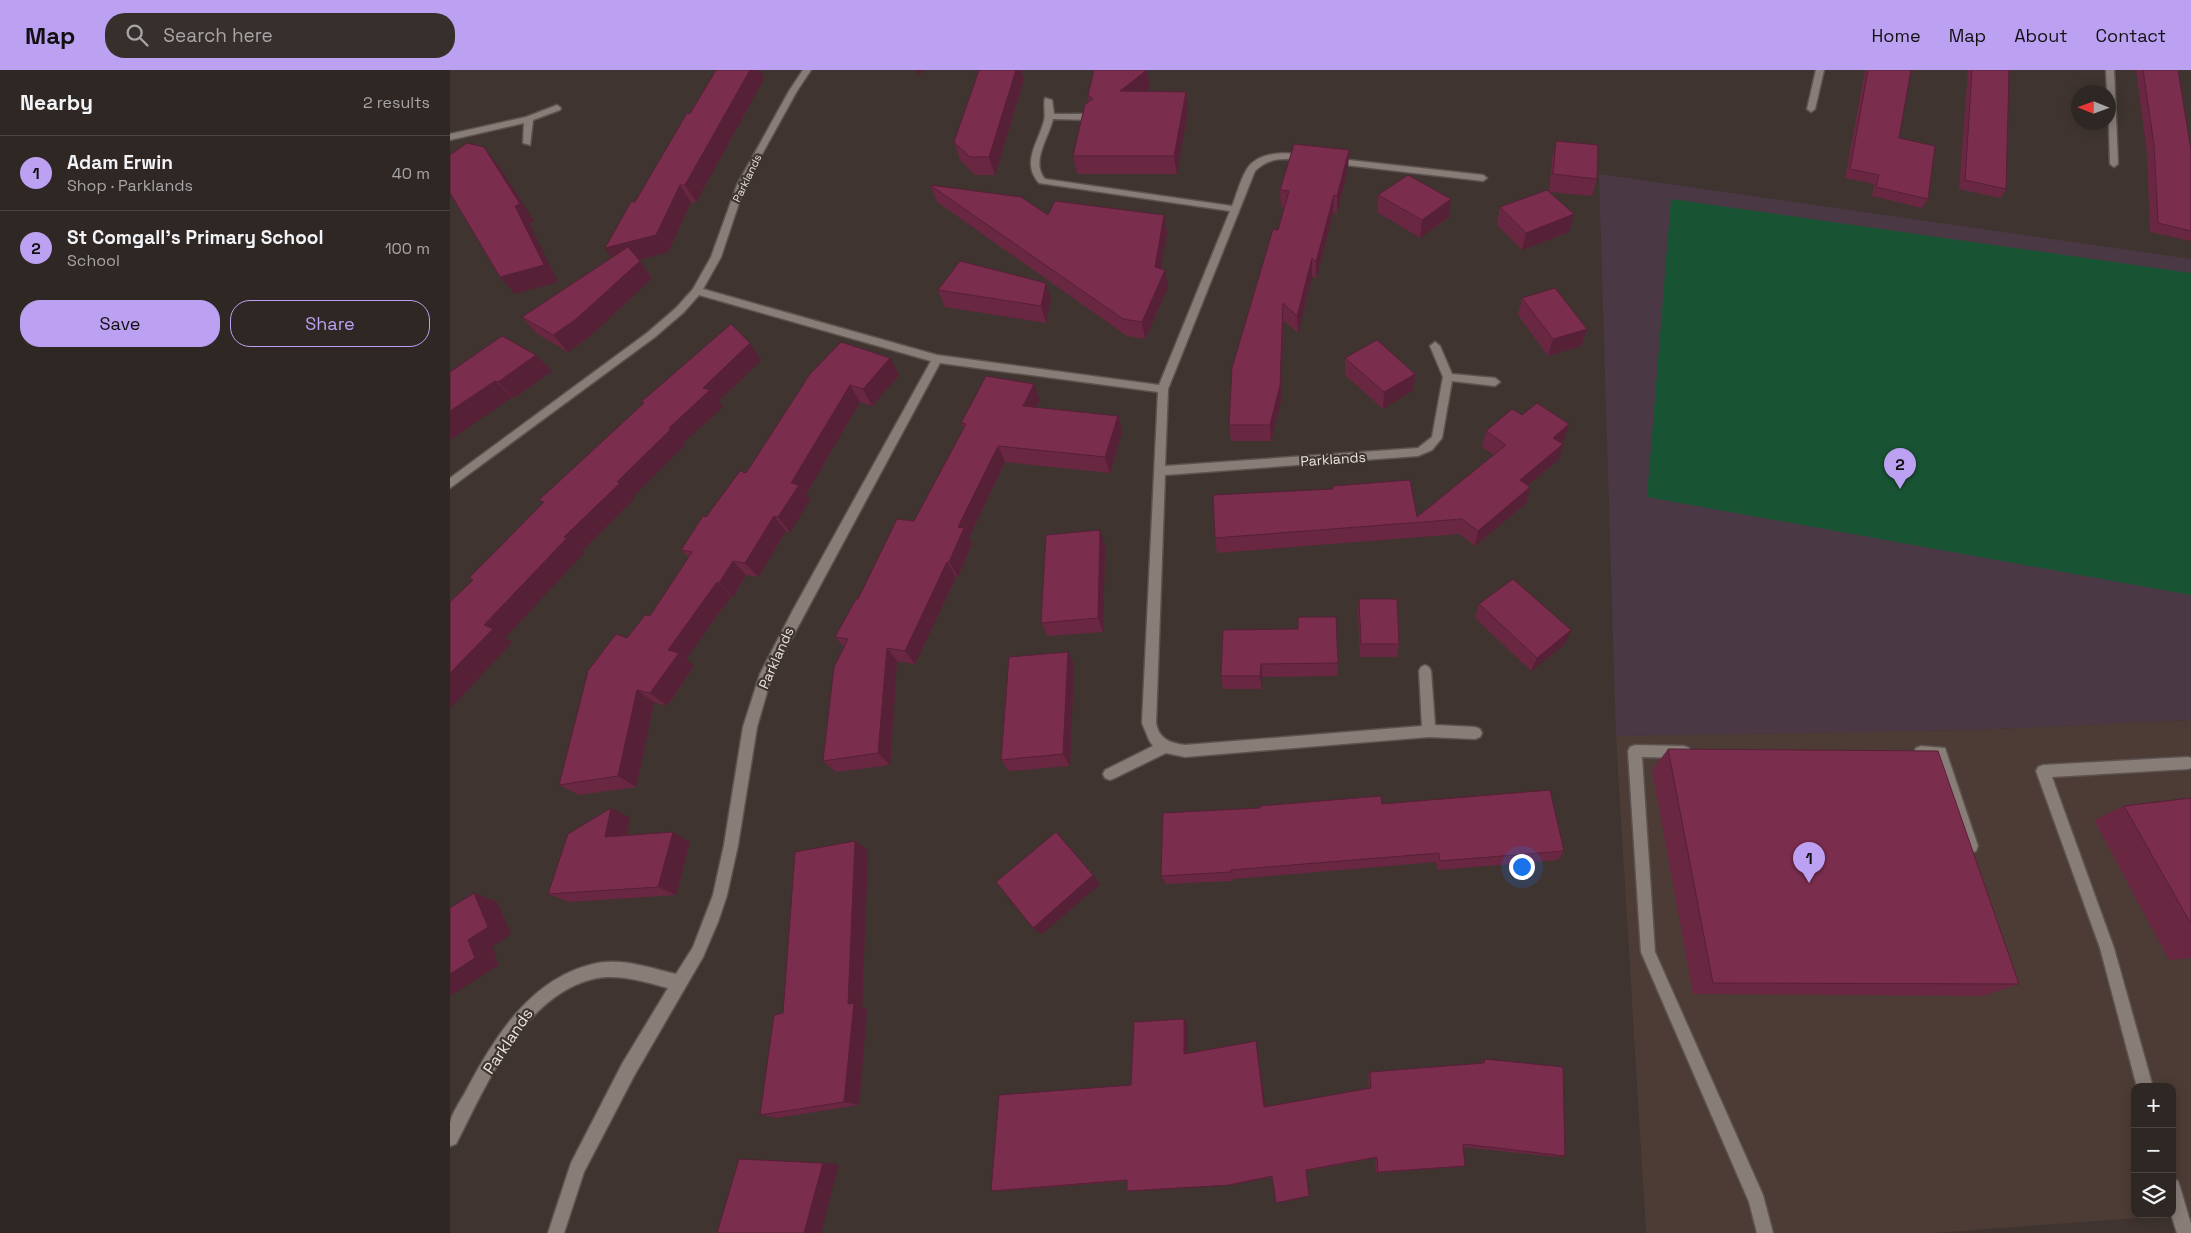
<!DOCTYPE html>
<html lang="en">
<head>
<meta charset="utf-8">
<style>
	:root { --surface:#2f2724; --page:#372f2c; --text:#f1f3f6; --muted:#a7a5a6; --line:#4a4441; --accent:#bca0f2 }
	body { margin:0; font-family:"Space Grotesk",sans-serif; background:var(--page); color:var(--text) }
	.controls { position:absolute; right:15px; bottom:15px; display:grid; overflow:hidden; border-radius:10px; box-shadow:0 2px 12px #0003 }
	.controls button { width:45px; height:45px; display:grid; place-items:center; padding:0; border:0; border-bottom:1px solid var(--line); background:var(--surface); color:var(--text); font:25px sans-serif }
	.compass { position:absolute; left:1621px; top:15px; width:45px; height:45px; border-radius:50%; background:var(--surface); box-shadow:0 2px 12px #0003; rotate:271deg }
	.you { position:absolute; left:1071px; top:796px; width:18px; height:18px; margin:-12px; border:4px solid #fff; border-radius:50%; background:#1a73e8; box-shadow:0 0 0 8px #1a73e833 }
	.badge { display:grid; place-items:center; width:32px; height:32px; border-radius:50%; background:var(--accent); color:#111; font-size:16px; font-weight:700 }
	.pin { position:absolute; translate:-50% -41px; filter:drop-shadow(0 1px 2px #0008) }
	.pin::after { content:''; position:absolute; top:26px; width:18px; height:15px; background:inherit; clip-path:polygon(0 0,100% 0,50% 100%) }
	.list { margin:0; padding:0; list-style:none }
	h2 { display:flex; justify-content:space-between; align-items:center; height:65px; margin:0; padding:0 20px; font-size:21px }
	h2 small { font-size:16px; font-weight:400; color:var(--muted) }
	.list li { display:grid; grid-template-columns:32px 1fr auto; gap:15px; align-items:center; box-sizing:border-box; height:75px; padding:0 20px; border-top:1px solid var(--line) }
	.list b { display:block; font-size:19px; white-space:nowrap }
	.list p { margin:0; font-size:16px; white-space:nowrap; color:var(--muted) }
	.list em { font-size:16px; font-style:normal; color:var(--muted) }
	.actions { display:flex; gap:10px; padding:15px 20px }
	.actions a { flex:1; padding:11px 0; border:1px solid var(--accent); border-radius:20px; text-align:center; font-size:18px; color:var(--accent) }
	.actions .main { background:var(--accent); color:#111 }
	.icon { flex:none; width:28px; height:28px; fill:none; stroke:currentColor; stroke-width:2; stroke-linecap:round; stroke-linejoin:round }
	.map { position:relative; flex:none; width:1741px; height:1163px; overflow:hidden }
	header { display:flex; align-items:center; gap:30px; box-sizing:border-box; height:70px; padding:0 25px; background:var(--accent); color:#111 }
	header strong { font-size:24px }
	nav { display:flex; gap:28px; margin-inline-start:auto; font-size:18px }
	.search { width:350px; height:45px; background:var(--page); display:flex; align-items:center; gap:12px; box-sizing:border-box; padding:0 18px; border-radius:20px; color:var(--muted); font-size:19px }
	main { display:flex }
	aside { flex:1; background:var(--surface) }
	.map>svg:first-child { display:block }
	.built { fill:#4d3c36; fill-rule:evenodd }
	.education { fill:#4a3944 }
	.green { fill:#185334 }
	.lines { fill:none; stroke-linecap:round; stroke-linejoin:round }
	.service-casing { stroke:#5c5350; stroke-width:3 }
	.minor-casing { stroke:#5c5350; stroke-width:3 }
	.service { fill:#897d78; fill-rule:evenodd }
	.minor { fill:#897d78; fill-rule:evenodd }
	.wall { fill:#6a2742 }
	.shaded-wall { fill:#562036 }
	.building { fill:#7b2d4d; stroke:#562036 }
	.labels { text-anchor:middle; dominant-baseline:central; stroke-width:4.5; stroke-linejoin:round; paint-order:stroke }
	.far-street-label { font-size:11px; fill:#e8e1df; stroke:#3f3430 }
	.street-label { font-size:14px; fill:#e8e1df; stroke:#3f3430 }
	.near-street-label { font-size:16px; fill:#e8e1df; stroke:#3f3430 }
</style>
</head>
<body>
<header>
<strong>Map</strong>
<div class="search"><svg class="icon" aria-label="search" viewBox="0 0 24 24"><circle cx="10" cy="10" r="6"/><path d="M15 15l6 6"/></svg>Search here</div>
<nav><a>Home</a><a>Map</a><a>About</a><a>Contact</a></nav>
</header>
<main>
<aside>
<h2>Nearby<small>2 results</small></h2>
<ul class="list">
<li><span class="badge">1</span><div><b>Adam Erwin</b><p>Shop · Parklands</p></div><em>40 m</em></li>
<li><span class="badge">2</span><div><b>St Comgall's Primary School</b><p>School</p></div><em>100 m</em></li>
</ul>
<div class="actions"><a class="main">Save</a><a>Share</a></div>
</aside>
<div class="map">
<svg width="1741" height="1163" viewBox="0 0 1741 1163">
	<rect width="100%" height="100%" fill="#3f3430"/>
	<path class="built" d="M1741 650V1144L1483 1163H1196L1166 666 1521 660ZM1685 1017H1722V1144H1685Z"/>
	<path class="education" d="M1149 104 1741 189V650L1521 660 1166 666Z"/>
	<path class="green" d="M1221 129 1741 203V525L1197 427Z"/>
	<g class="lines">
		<g class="service-casing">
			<path id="service" d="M1185 675 1234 676 1239 678 1241 682 1239 686 1234 688 1192 687 1205 882 1313 1125 1323 1163H1307L1299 1132 1191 882 1178 681 1180 677Z
				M1471 676 1495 678 1528 776 1526 781 1521 783 1516 781 1485 688 1466 686 1464 682 1466 678Z
				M1738 687 1741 688V698L1738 699 1602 707 1664 878 1703 1017H1687L1650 878 1586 701 1588 697 1593 695Z
				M1722 1109 1728 1111 1730 1117 1741 1154V1163H1727L1721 1144Z"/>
		</g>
		<g class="minor-casing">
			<path id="minor" d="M353 0H361L347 21 295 115 271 187 253 219 487 285 709 315 780 141 589 113C571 93 588 73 594 51 596 43 593 35 595 28L602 30 604 44H641L645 47 641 50 603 49C599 67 580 92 595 109L782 136C787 124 790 110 797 99 809 80 840 82 859 86V90L856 91C837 88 820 86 805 101L718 319 715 396 968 378 982 367 993 307 980 276 985 272 990 276 1002 304 1045 308 1050 312 1045 316 1002 311 992 368 982 380 968 386 715 405 706 653C709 669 720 673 735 675L972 656 969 601 971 597 975 595 979 597 981 601 985 655 1025 657 1030 659 1032 663 1030 667 1025 669 979 667 735 687 716 683 665 708 660 710 655 708 653 704 655 700 703 676 699 670 692 653 708 322 490 293 322 605 307 657 288 775 277 825 268 852 253 887 184 1006 134 1102 114 1163H98L121 1093 172 994 218 918C195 912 167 903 143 909 73 926 36 1016 6 1074L0 1076C0 1069 0 1060 0 1053 2 1042 12 1029 17 1019 45 966 81 909 143 894 170 887 200 898 226 904L243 877 263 825 274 775 293 657 310 604 343 540 481 291 249 225 234 242 205 267 0 418V408L197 263 226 238 243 219 261 187 287 115 339 21Z
				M1366 0H1374L1365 39 1361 42 1357 39Z
				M1656 0H1664L1668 94 1664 97 1660 94 1658 22H1657Z
				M107 35 111 38 110 40 83 50 80 75 73 73 74 53 0 70V64L76 47Z
				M881 88 1033 105 1037 108 1033 111 878 93V89Z"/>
		</g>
		<use href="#service" class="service"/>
		<use href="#minor" class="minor"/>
	</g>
	<path class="wall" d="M266 0H310L314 9 246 132H241L218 182 189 190 202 208 139 267 118 282 87 264 72 247 162 187 155 178 185 132Z
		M697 0 700 18 695 21 736 22 738 40 727 104H627L623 86 639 32 638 25Z
		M1415 0H1461L1449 68 1478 129 1472 138 1422 126 1424 114 1395 108Z
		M1518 0H1559L1556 119 1550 128 1509 119Z
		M1686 0H1728L1741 80V171L1700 162 1697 84Z
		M574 9 545 105H525L510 90 504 72Z
		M1106 71 1147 109 1142 126 1100 122 1119 162 1072 180 1047 155 1050 137 1099 122 1102 89Z
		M899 80 898 98 887 143H883L866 209 862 206 848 263 833 250 831 332 821 371H781L779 355 834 138 831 137 830 120Z
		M480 115 598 145H714L717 163 710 199 718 217 695 269 677 266 487 132Z
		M928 125 999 147 970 168 927 142Z
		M488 220 601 230 596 253 495 237Z
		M1072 228 1137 259 1131 276 1098 286 1068 245Z
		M440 288 449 305 422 336 410 332 356 424 360 430 340 462 336 461 308 507 296 505 283 527 281 526 236 589 244 596 217 636 204 632 186 717 129 725 109 715 177 568 200 546 239 488 231 480 256 447 296 403 360 304Z
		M895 288 965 304 963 320 933 339 895 305Z
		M102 301 64 328 62 327 0 370V302Z
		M590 330 586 338 668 346 672 362 660 403 555 392 519 467 522 473 508 507H506L465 594 447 591 440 695 386 702 373 691 394 577 385 567 408 529 464 451 514 359 511 353Z
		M1072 345 1114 370 1111 373 1108 390 1078 415 1080 417 1076 433 1025 476 1009 464 767 483 765 468 883 419V416L967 447 1044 385 1032 377 1036 361Z
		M655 475 653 562 598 566 591 553Z
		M909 529 949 574 947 587H910L908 543Z
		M1029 534 1115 574 1081 601 1025 548Z
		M773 560 888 593 887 606 812 607V619H773L771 606Z
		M618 582 624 595 620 696 559 701 551 690Z
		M1218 679 1569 914 1533 926 1243 924 1202 700Z
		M1741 728V888L1719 890 1644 750 1674 736Z
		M932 734 1114 781 1108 790 987 800 986 792 783 809V811L716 814 711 806Z
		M180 748 176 765 223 762 240 772 226 825 119 832 98 824Z
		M405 771 418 780 412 937 417 939 409 1035 327 1048 310 1045 333 943Z
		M734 949 738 954V983L807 976 815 1037 919 1018 918 1005 920 1002 1030 993 1035 989 1115 1086 1108 1087 1013 1077 1015 1096 1011 1097 926 1103 925 1088 856 1101 859 1126 826 1133 822 1107 782 1115 683 1121H677V1111L551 1121H541L681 1015Z"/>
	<path class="shaded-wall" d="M300 0H310L314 9 246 132 235 115Z
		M466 0H474L468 6Z
		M566 0H571L574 9 545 105 539 87Z
		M697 0 700 18 673 39 670 21Z
		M736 22 738 40 727 104 724 86Z
		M34 77 48 95 84 151 79 153 108 212 65 224 50 207Z
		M899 80 898 98 887 143V126Z
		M230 115 241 132 218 182 168 196 155 178Z
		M884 125 883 143 866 209V192Z
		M1001 129 999 147 970 168 972 150Z
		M1124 144 1119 162 1072 180 1076 163Z
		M714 145 717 163 708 214 705 197Z
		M862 188V206L848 263 847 246Z
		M190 191 202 208 139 267 118 282 103 265Z
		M715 200 718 217 695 269 692 252Z
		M596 213 601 230 596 253 591 236Z
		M833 233V250L831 332 821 371 820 355Z
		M1137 259 1131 276 1098 286 1103 269Z
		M300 273 311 290 269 331 273 337 233 373 235 375 183 427 185 428 132 481 134 483 55 568 62 572 0 639V603L34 555 114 467 219 358 253 318Z
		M86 285 102 301 64 328 48 312Z
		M440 288 449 305 422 336 413 319Z
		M965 304 963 320 933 339 934 322Z
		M45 311 62 327 0 370V341Z
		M584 314 590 330 579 353 573 336Z
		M400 315 410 332 356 424 360 430 340 462 328 447 341 413Z
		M668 346 672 362 660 403 655 387Z
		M1119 354 1114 370 1098 384 1103 368Z
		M1113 374 1108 390 1066 425 1070 410Z
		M548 376 555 392 519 467 522 473 508 507 499 492 508 457Z
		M1080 417 1076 433 1025 476 1028 461Z
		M324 446 336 461 308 507 295 493Z
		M650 460 655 475 653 562 648 548Z
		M283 491 296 505 283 527 269 513Z
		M497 492 506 507 465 594 455 581Z
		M267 512 281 526 236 589 244 596 217 636 200 623 218 580Z
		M1121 560 1115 574 1081 601 1087 588Z
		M437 578 447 591 440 695 428 683Z
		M618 582 624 595 620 696 613 684Z
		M811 594 812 607V619L810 606Z
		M187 620 204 632 186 717 168 706Z
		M161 738 180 748 174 776 155 767Z
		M223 762 240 772 226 825 208 817Z
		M405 771 418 780 412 937 417 939 409 1035 394 1032Z
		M643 805 650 814 591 865 583 858Z
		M24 823 47 832 61 864 42 877 49 895 0 926V904L18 870Z
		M734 949 738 954V988L734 984Z
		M806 971 807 976 816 1040 814 1037Z
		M373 1093 389 1094 371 1163H354Z"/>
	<path class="building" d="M266 0H300L235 115H230L206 165 155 178 181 132H185L237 43 240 44Z
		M529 0H566L539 87H520L504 72Z
		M644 0H697L670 21 736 22 724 86H623L635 34 643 29 638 25Z
		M1418 0H1461L1449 68 1485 76 1478 129 1426 117 1429 105 1400 99Z
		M1522 0H1559L1556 119 1515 110Z
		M1693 0H1728L1741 80V161L1708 153 1704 75Z
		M1106 71 1148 75 1147 109 1103 104Z
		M17 73 34 77 70 134 65 136 94 195 50 207 0 123V85Z
		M844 74 899 80 887 126 884 125 866 192 862 188 847 246 833 233 830 316 820 355H779L782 298 823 159 828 160 839 121 830 120Z
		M958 105 1001 129 972 150 928 125Z
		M480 115 571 127 598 145 605 131 714 145 705 197 715 200 692 252 673 249Z
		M1097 120 1124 144 1076 163 1050 137Z
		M178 177 190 191 125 250 103 265 72 247Z
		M510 191 596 213 591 236 488 220Z
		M1105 218 1137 259 1103 269 1072 228Z
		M281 254 300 273 253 318 260 320 219 358 221 359 167 412 170 413 114 467 117 468 34 555 43 559 0 603V532L23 510 19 508 94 432 89 430 194 333 191 332Z
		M52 266 86 285 48 312 45 311 0 341V302Z
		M927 270 965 304 934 322 895 288Z
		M391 272 440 288 413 319 400 315 341 413 349 415 328 447 324 446 295 493 283 491 269 513 267 512 218 580 229 583 200 623 187 620 168 706 109 715 138 601 166 564 177 568 195 545 200 546 242 482 231 480 253 446 256 447 290 401 296 403 360 304Z
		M536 306 584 314 573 336 668 346 655 387 548 376 508 457 514 458 499 492H497L455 581 437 578 428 683 373 691 384 597 398 569 385 567 406 529H408L447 449 464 451 516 354 511 353Z
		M1087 333 1119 354 1103 368 1113 374 1070 410 1080 417 1028 461 1012 449 765 468 763 425 883 419V416L960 410 967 447 1056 375 1036 361 1062 339 1072 345Z
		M650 460 648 548 591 553 596 465Z
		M1063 509 1121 560 1087 588 1029 534Z
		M909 529H947L949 574H911Z
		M848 547H886L888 593 811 594 810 606H771L773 560 848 559Z
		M618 582 613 684 551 690 559 587Z
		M1218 679 1488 681 1569 914 1263 913Z
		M1100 720 1114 781 990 791 989 783 781 800V802L711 806 713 743 810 738V736L931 726 932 734Z
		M1741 728V854L1674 736Z
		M161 738 155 767 223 762 208 817 98 824 118 764Z
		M606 762 643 805 583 858 546 812Z
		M405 771 398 934 404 933 394 1032 310 1045 324 945 333 943 345 782Z
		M24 823 38 857 18 870 25 888 0 904V838Z
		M734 949V984L806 971 814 1037 921 1018 920 1002 1034 993 1035 989 1113 997 1115 1086 1013 1074 1015 1096 928 1102 927 1087 856 1100 859 1126 826 1133 822 1106 779 1115 677 1121V1110L541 1121 549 1025 681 1015 684 952Z
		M289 1089 373 1093 354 1163H267Z"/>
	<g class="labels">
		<g class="far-street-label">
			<text transform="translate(297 108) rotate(-64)">Parklands</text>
		</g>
		<g class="street-label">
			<text transform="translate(883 389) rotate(-4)">Parklands</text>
			<text transform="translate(326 588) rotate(-66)">Parklands</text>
		</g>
		<g class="near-street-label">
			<text transform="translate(58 971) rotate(-56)">Parklands</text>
		</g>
	</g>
</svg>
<div class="controls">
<button>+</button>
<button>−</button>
<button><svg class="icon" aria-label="layers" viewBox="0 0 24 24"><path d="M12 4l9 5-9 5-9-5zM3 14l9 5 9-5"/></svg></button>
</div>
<svg class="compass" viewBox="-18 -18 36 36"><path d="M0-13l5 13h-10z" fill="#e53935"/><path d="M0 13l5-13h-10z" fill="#a7a5a6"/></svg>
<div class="you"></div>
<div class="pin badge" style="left:1359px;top:813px">1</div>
<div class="pin badge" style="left:1450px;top:419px">2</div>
</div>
</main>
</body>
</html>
